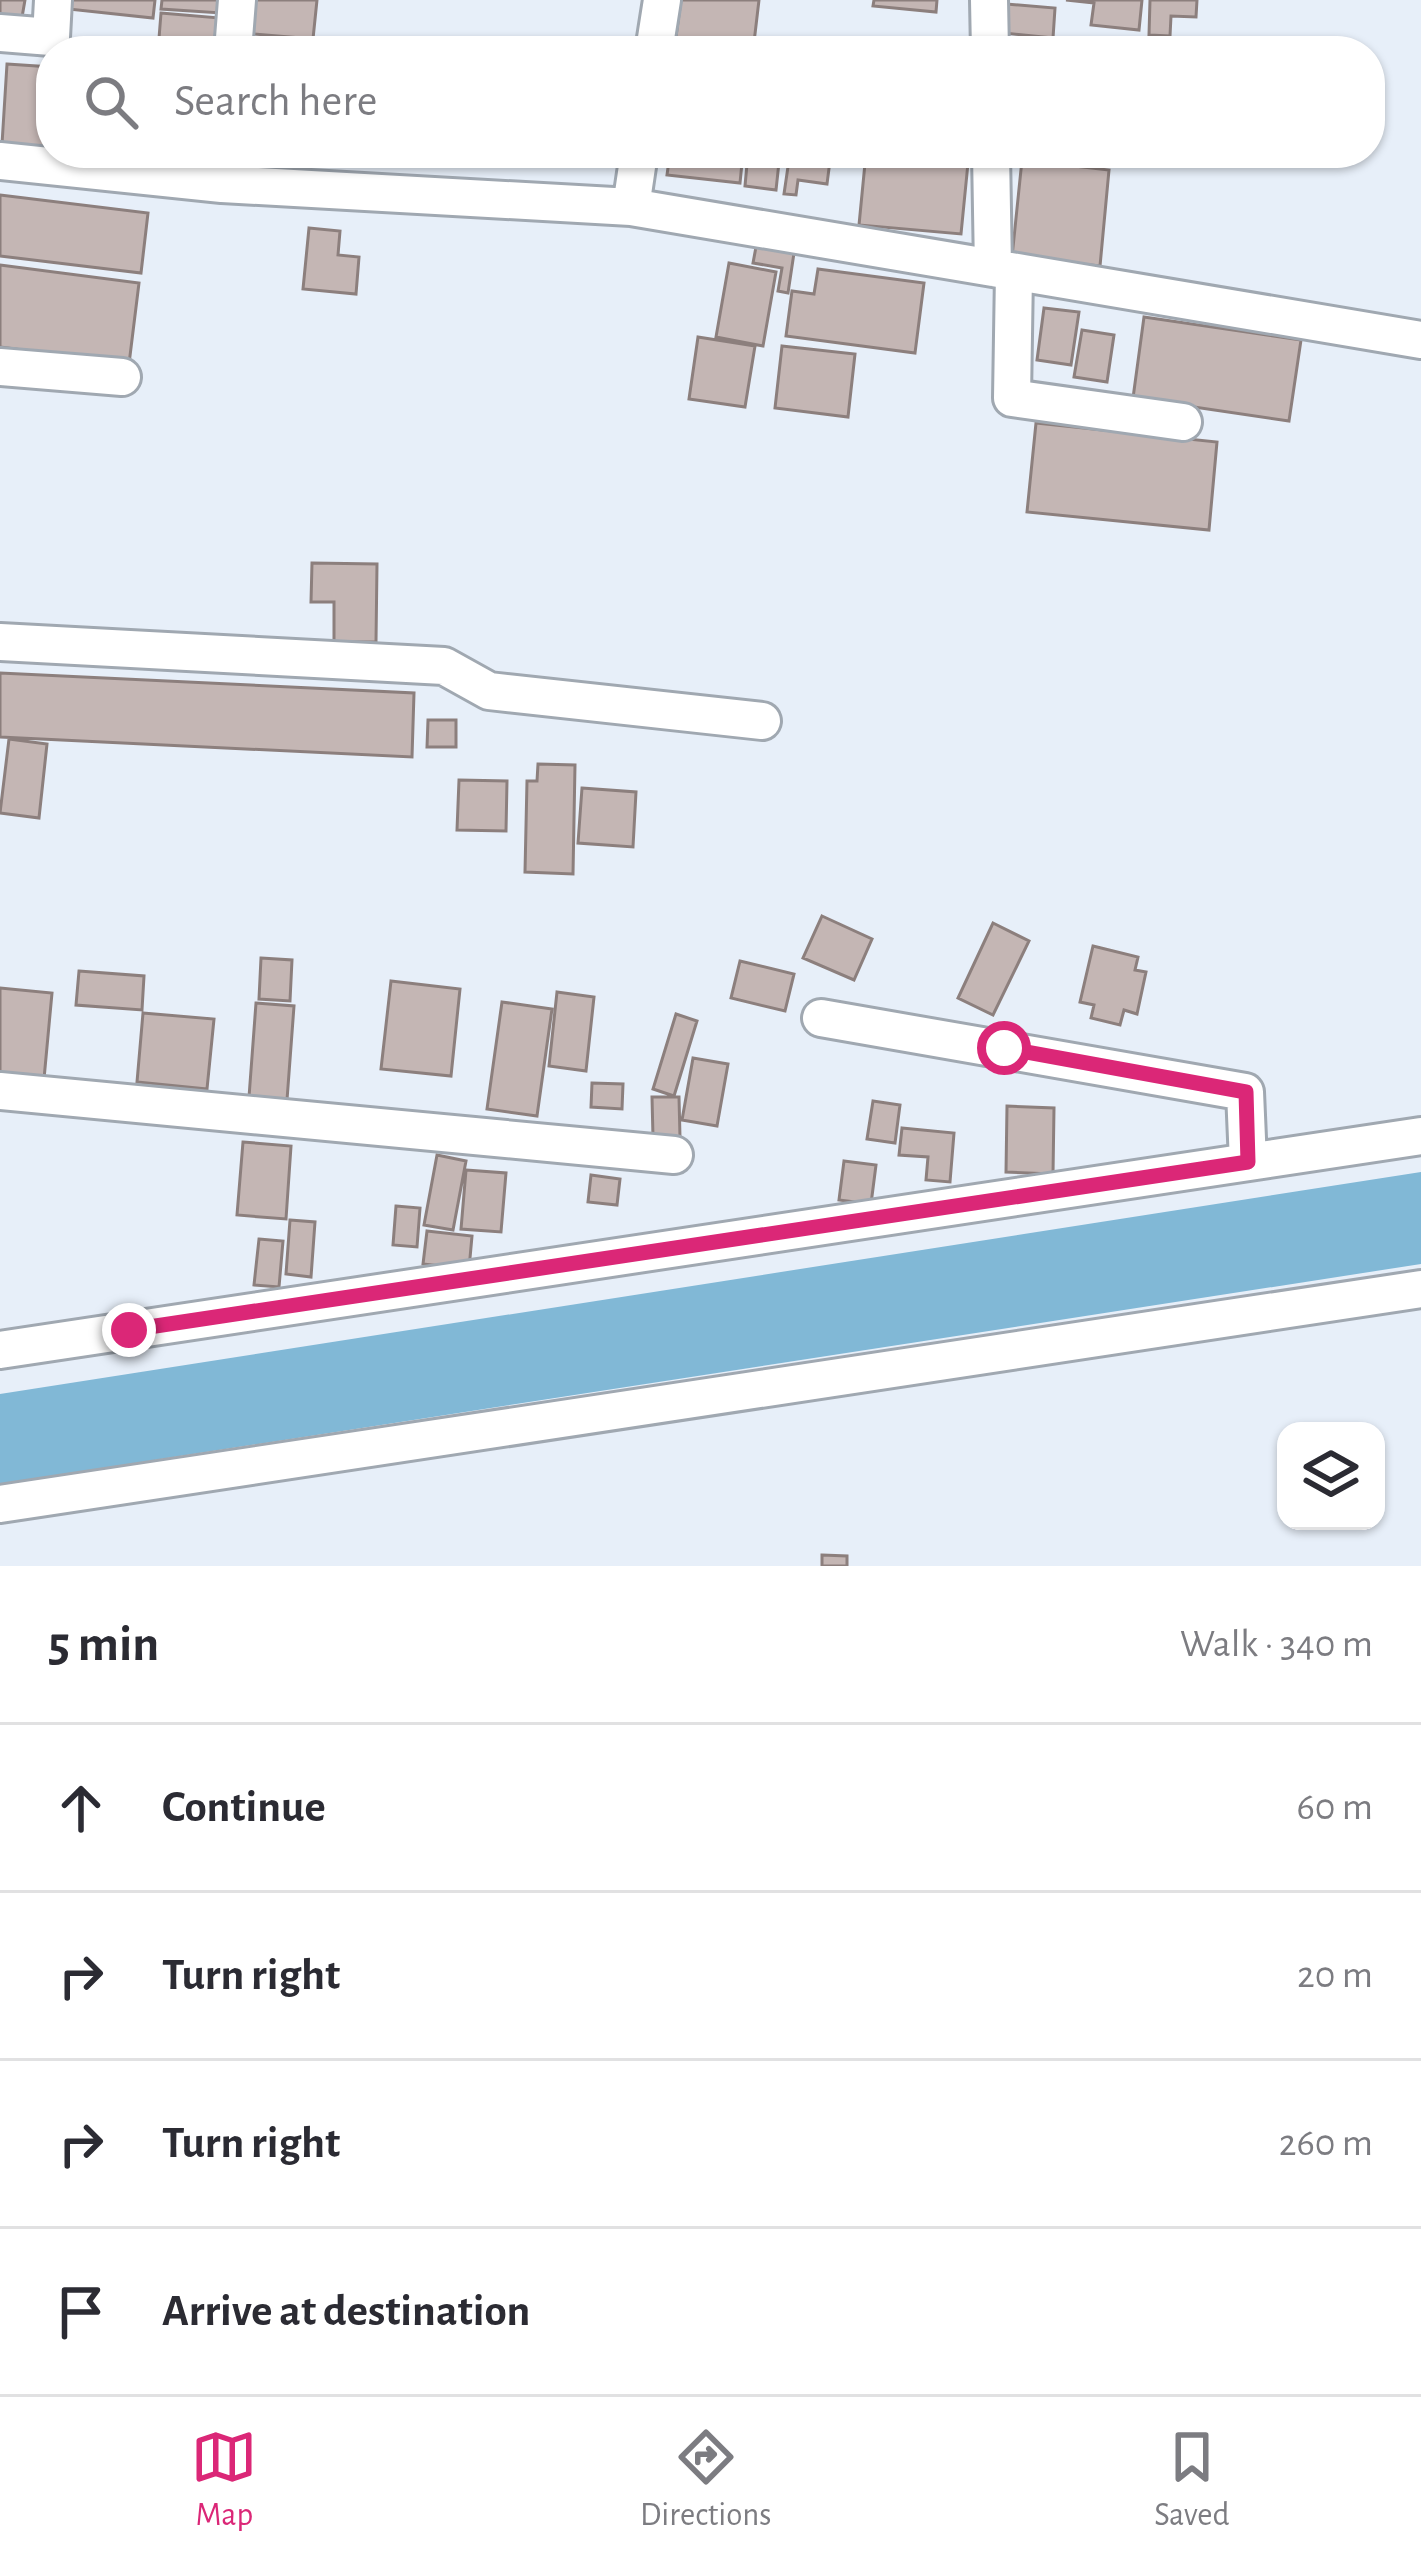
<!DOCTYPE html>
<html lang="en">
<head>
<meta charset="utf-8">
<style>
	:root { --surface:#fff; --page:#f2f2f3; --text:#2b2b33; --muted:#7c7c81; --line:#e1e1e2; --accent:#db2777 }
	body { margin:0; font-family:"Alegreya Sans",sans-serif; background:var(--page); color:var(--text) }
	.controls { position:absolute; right:36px; bottom:36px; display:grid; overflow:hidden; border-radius:24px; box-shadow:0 3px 9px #0004 }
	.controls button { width:108px; height:108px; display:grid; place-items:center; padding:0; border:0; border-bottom:3px solid var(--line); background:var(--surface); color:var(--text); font:60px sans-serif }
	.stop { position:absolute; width:36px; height:36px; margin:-27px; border:9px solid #db2777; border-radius:50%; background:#fff }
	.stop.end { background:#db2777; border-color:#fff; box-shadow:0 3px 12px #0008 }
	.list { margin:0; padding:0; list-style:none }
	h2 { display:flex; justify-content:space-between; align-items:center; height:156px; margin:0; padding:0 48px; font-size:51px }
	h2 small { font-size:39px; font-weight:400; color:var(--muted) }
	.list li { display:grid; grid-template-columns:78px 1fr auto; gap:36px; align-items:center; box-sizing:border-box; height:168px; padding:0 48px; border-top:3px solid var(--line) }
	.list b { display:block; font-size:45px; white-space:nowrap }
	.list em { font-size:39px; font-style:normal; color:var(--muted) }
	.icon { flex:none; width:66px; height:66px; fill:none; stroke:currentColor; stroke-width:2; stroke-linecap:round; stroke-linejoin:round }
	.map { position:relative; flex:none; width:1421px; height:1566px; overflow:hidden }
	.search { position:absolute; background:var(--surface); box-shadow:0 3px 9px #0004; left:36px; right:36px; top:36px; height:132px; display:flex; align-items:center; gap:30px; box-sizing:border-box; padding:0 42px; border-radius:48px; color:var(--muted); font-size:45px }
	.sheet { height:828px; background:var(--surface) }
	nav { display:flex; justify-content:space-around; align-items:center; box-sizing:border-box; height:168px; border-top:3px solid var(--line); background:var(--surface); font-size:33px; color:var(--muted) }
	nav a { display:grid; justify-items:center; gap:6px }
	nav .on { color:var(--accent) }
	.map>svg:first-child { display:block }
	.water { fill:#81b8d6 }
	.building { fill:#c4b6b4; stroke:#8c7f7d; stroke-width:3 }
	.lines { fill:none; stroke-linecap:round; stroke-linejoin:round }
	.minor-casing { stroke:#a0a8b1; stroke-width:42 }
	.minor { stroke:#fff; stroke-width:36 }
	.route { stroke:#db2777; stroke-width:15 }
</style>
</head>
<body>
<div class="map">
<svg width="1421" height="1566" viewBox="0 0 1421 1566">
	<rect width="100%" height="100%" fill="#e7eff9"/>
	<path class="water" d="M1421 1172V1264L0 1484V1394Z"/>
	<path class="building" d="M0 0H25L21 23 0 20Z
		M60 0H155L153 18 59 8Z
		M162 0H222L221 13 161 9Z
		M246 0H317L313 39 243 33Z
		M681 0H759L753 51H674Z
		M874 0H937L936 12 873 6Z
		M1066 0H1142L1139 30 1091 25 1094 3Z
		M1150 0H1197L1196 17 1171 16 1170 36 1149 35Z
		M1006 4 1055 8 1053 38 1004 33Z
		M161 13 220 18 217 51H158Z
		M7 64 51 67V147L2 144Z
		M150 153H209L208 162 150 158Z
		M670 153H743L740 183 667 175Z
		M748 153H780L776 190 745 186Z
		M790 153H831L827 184 798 180 796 195 784 194Z
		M866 153H969L961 234 859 225Z
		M1022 160 1109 170 1100 266 1012 257Z
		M0 195 148 213 141 273 0 256Z
		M309 228 340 231 338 255 359 257 356 294 303 289Z
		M756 247 794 253 788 293 778 291 782 268 753 263Z
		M729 263 776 272 763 346 716 337Z
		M0 265 139 283 129 364 0 347Z
		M818 269 924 283 915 353 786 336 792 291 814 294Z
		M1044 308 1079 312 1071 365 1037 360Z
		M1144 317 1301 340 1289 421 1133 398Z
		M1082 330 1114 335 1107 382 1074 377Z
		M698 337 755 346 745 407 689 399Z
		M782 346 855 354 848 417 775 408Z
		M1036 423 1217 442 1209 530 1027 512Z
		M312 563 377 564 376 642H334V602H311Z
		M0 673 414 693 412 757 0 737Z
		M428 720H456V747H427Z
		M9 739 47 744 39 818 0 813Z
		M538 764 575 765 573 874 525 872 527 781H537Z
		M459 780 507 781 506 831 457 830Z
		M582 788 636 792 633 847 578 843Z
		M822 916 872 939 854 980 803 958Z
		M993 923 1029 941 993 1015 958 998Z
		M1093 946 1138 957 1135 970 1146 972 1137 1014 1124 1010 1120 1025 1091 1018 1094 1005 1080 1002Z
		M261 958 292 960 290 1001 259 999Z
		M740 961 794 974 785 1011 731 998Z
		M79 971 144 976 142 1010 76 1005Z
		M391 981 460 989 451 1076 381 1069Z
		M0 988 52 993 44 1079 0 1075Z
		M557 992 594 997 586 1071 549 1066Z
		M502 1002 552 1009 537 1116 487 1109Z
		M256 1003 294 1006 287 1100 249 1097Z
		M143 1013 214 1019 207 1089 137 1082Z
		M676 1014 697 1021 674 1096 653 1089Z
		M693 1058 728 1064 717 1126 682 1120Z
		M592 1083 623 1084 622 1109 591 1107Z
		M652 1097H679L680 1137H653Z
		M873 1101 900 1105 895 1143 867 1139Z
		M1007 1106 1054 1108 1053 1174 1006 1172Z
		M902 1128 954 1133 950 1182 926 1180 928 1157 899 1155Z
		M243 1142 291 1146 286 1219 237 1215Z
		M437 1155 466 1161 453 1230 424 1225Z
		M844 1161 876 1165 871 1204 839 1200Z
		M466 1170 506 1173 501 1232 461 1229Z
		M591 1175 620 1179 617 1205 588 1202Z
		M396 1206 420 1208 417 1247 393 1245Z
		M290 1220 315 1222 311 1277 286 1274Z
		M427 1231 472 1236 469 1269 423 1264Z
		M259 1239 283 1241 279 1287 254 1285Z
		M822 1555 847 1556V1566H822Z"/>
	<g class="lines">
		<g class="minor-casing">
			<path id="minor" d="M989 0 990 51
				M0 33 51 37 53 0
				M233 51 237 0
				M654 51 662 0
				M991 153 993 268
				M0 161 222 184 631 207 1421 340
				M631 207 639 153
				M1014 273 1012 398 1183 422
				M0 367 122 377
				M0 642 444 666 489 691 762 721
				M821 1018 1245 1092 1248 1162
				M0 1091 674 1155
				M0 1350 1421 1136
				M0 1504 1421 1289"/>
		</g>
		<use href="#minor" class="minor"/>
	</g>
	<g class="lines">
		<path class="route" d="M129 1330 1248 1162 1246 1092 1004 1048"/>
	</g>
</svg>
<div class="controls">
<button><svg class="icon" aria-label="layers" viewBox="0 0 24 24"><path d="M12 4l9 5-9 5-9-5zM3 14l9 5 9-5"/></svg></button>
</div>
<div class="stop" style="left:1004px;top:1048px"></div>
<div class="stop end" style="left:129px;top:1330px"></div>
<div class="search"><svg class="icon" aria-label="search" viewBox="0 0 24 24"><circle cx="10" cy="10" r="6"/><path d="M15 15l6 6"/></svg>Search here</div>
</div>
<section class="sheet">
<h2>5 min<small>Walk · 340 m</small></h2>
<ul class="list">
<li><svg class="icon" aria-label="ahead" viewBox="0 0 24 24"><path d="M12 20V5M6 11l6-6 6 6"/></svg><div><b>Continue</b></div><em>60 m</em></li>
<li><svg class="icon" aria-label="right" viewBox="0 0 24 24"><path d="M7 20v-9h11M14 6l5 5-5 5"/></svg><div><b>Turn right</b></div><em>20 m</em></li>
<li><svg class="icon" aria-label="right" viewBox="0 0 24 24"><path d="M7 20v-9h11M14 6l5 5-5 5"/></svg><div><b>Turn right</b></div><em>260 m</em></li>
<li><svg class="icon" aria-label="arrive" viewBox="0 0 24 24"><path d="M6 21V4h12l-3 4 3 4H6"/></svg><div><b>Arrive at destination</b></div></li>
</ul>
</section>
<nav>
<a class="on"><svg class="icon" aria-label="map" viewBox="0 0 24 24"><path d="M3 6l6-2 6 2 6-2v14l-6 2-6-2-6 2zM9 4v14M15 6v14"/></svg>Map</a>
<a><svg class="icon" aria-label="directions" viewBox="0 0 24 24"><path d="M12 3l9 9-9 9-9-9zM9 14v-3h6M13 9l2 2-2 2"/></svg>Directions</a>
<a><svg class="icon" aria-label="saved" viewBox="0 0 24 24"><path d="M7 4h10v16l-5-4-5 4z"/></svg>Saved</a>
</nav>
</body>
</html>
